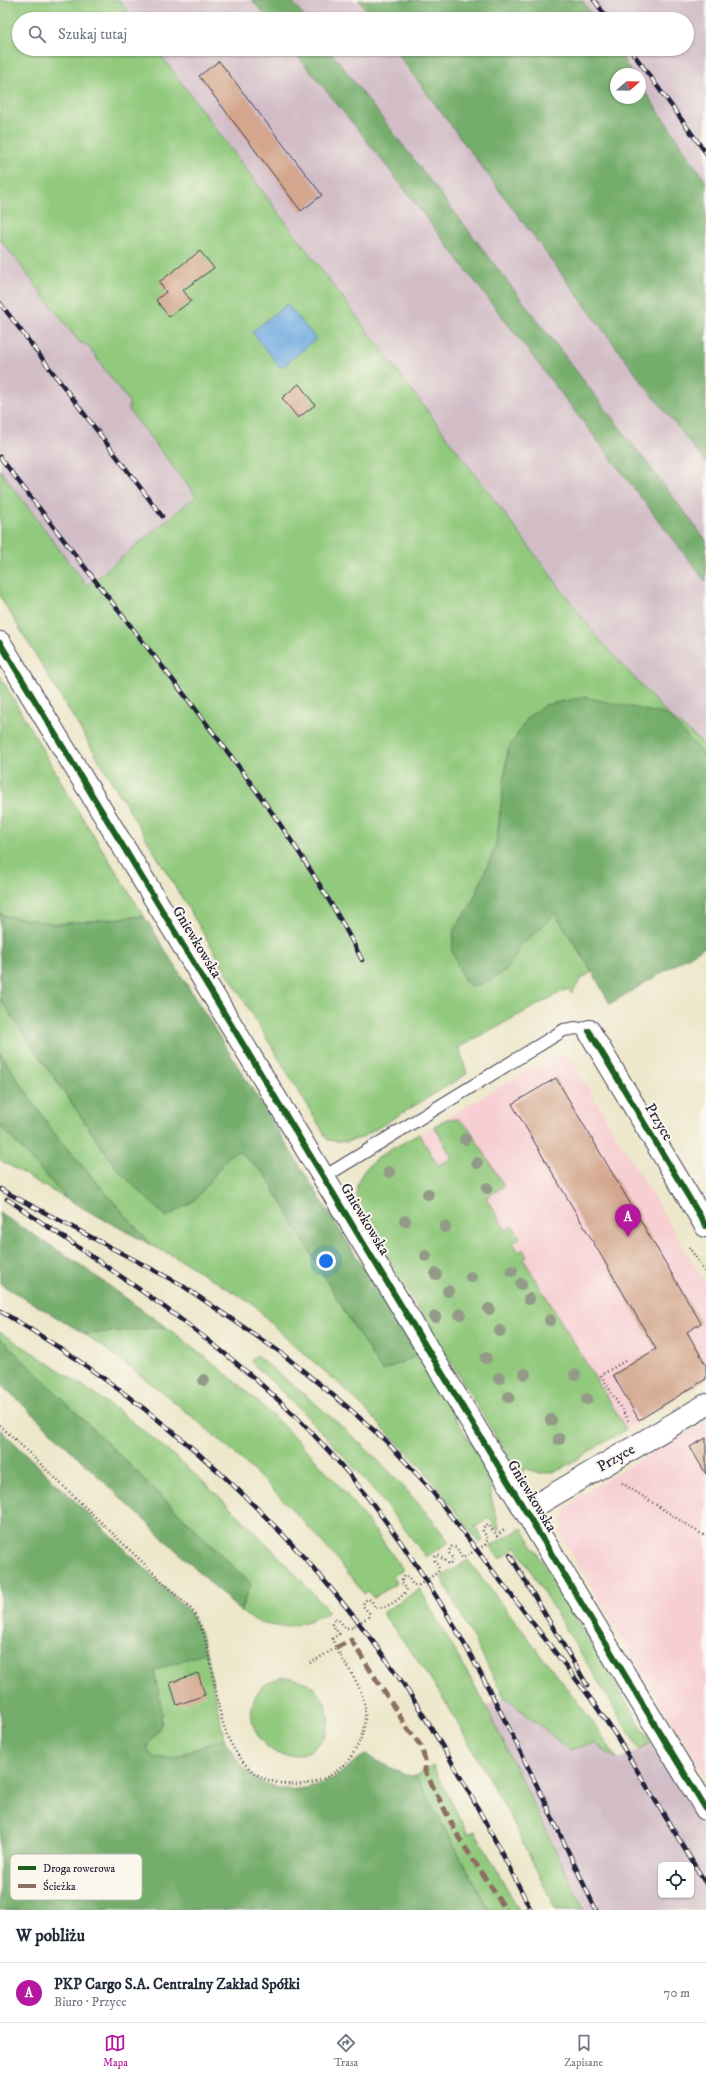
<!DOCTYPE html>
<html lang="pl">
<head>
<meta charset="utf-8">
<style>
	:root { --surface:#fff; --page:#f6f6f7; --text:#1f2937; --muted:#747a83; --line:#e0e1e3; --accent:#b5179e }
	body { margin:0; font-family:"IM FELL DW Pica",serif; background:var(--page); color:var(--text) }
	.controls { position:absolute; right:12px; bottom:12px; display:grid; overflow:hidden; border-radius:6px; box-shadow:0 1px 3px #0004 }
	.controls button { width:36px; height:36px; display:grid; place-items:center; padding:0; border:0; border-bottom:1px solid var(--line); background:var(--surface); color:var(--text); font:20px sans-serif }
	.compass { position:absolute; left:610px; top:68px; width:36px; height:36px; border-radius:50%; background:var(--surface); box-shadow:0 1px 3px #0004; rotate:70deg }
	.you { position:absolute; left:326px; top:1261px; width:14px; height:14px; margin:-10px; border:3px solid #fff; border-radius:50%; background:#1a73e8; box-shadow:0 0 0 6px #1a73e833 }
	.badge { display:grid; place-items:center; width:26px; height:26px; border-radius:50%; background:var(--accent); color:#fff; font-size:13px; font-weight:700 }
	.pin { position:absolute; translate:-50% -33px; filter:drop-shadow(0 1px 2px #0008) }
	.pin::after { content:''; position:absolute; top:21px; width:14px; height:12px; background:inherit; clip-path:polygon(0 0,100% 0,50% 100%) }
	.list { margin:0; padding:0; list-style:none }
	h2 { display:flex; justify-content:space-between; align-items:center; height:52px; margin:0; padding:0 16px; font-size:17px }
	h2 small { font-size:13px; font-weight:400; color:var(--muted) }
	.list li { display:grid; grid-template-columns:26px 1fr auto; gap:12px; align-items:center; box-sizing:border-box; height:60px; padding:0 16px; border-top:1px solid var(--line) }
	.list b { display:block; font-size:15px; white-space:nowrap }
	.list p { margin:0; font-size:13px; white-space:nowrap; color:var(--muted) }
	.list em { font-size:13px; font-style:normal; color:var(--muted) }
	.icon { flex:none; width:22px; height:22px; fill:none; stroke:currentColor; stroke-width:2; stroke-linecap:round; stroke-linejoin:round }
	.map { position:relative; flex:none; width:706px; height:1910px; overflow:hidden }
	.search { position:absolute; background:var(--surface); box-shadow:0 1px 3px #0004; left:12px; right:12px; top:12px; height:44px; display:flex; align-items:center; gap:10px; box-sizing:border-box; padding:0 14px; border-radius:22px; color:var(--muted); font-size:15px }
	.sheet { height:112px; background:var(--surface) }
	nav { display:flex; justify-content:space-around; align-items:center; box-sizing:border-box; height:56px; border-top:1px solid var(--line); background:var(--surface); font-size:11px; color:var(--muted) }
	nav a { display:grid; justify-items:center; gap:2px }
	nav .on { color:var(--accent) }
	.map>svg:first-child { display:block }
	.built { fill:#f7cfd3 }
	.industrial { fill:#d2bdc7; fill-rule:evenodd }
	.green { fill:#91c97d; stroke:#5a765c }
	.forest { fill:#74ad6c; stroke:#4b6854 }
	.water { fill:#71ace2; stroke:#4a678e }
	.building { fill:#d3a68d }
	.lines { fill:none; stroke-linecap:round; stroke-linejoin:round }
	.service-casing { stroke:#404051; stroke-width:14 }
	.minor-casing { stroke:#404051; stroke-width:24 }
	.path { stroke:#404051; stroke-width:2.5; stroke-dasharray:1 3; stroke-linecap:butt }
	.service { stroke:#fff; stroke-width:12 }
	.minor { stroke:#fff; stroke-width:22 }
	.rail-casing { stroke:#22223b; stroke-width:4.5 }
	.rail { stroke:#fbf7ec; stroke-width:3; stroke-dasharray:9; stroke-linecap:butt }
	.quiet { stroke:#8d6e63; stroke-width:5; stroke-dasharray:10 5; stroke-linecap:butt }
	.cycleway-casing { stroke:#fbf7ec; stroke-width:8 }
	.cycleway { stroke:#1b5e20; stroke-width:6 }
	.tree { fill:#939b88 }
	.labels { text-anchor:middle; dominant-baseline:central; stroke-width:4; stroke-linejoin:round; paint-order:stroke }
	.street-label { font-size:15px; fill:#22223b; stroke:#fbf7ec }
	.key { fill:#fbf7ec; stroke:#bab7b7; stroke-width:1 }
	.key-label { font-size:11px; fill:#22223b }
</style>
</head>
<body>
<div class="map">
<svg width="706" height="1910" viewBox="0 0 706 1910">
	<rect width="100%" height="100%" fill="#fbf7ec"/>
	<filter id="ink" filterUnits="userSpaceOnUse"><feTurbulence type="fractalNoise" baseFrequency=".025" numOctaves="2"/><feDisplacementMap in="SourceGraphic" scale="8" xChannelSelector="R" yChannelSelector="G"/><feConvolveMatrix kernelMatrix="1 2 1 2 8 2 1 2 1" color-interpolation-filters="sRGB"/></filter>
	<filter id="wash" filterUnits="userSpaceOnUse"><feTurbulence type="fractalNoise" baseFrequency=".012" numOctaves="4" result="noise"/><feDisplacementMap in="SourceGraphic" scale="16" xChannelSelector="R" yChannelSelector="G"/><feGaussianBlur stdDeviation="0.9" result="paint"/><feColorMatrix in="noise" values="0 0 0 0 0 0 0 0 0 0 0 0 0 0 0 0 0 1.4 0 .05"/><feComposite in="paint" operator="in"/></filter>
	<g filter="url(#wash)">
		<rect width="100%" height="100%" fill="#ede7cb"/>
		<path class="built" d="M560 1054 570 1059 706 1284V1379L561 1469 541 1474 534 1472 357 1181 364 1169 372 1162 543 1061Z
			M706 1421V1779L560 1534 565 1510 581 1495Z"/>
		<path class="industrial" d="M119 0H706V758L597 637 156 49H687V19H133ZM616 74H640V98H616Z
			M0 239 79 342 87 345 129 402V410L196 496 87 586 0 470Z
			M504 1697 570 1750 594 1743 618 1760 651 1743 706 1834V1910H584L486 1706ZM661 1865H691V1895H661Z"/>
		<path class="green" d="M0 0H119L133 19H19V49H156L597 637 668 715 706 746V758L667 715 508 749 496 845 470 907 454 930 464 980 472 987 488 981 531 935 555 913 592 972 581 979 572 993 567 989 459 1047 467 1074 361 1138 345 1142 328 1140 0 596V470L87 586 196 496 129 410V402L87 345 79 342 0 239Z
			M0 676 74 804 144 916 57 924 6 916 0 913Z
			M0 999 117 1169 194 1201 230 1154 238 1151 265 1174 346 1314 382 1371 418 1355 491 1477V1496L499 1526 498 1531 489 1518 475 1527 483 1539 480 1542 478 1541 424 1470 343 1387 285 1337 254 1305 181 1260 151 1245 53 1132 0 1053Z
			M446 1119H458L469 1128 504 1186 486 1198 506 1230 513 1226 520 1238 513 1242 519 1252 523 1249 527 1257 524 1260 626 1429 561 1469C548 1474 539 1475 526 1468L522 1474 513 1465 359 1211C345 1166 387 1153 419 1134L438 1165 452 1158 434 1126Z
			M0 1125 68 1200 0 1160Z
			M166 1327C262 1397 336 1472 403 1570L393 1576 397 1583 373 1598 369 1591 364 1594C287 1491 189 1409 85 1334Z
			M0 1332C41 1358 82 1384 121 1413 197 1471 267 1540 329 1612 297 1628 270 1634 240 1611L251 1584 0 1338Z
			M256 1355C329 1414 393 1466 449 1542L426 1557C372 1484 317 1424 251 1362Z
			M522 1528 651 1743 639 1749 516 1547 501 1559 489 1547Z
			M468 1560 589 1717 618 1760 594 1743 570 1750 504 1697 441 1577Z
			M420 1589 486 1706 584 1910H556L511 1818 452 1713 425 1670 382 1613Z
			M206 1652 224 1738 173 1758H155L146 1749 161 1725 162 1711 154 1670Z
			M284 1677C333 1679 345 1741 302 1754 253 1768 227 1687 284 1677Z
			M433 1766 468 1834 475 1831 519 1910H489L416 1776Z"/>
		<path class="forest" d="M252 0H291L306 19H268Z
			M359 0H582L595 19H373Z
			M292 49H329L706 540V582L364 137Z
			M394 49H616L633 74H616V98H640V84L706 182V463L645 386Z
			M584 697 668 715 706 758V946L610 1004 588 964 555 914 520 947 506 971 488 981 472 987 464 980 452 951 454 930 470 907 496 846 508 749 529 716 545 705Z
			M0 913 6 916 57 924 144 916 418 1355 382 1371 346 1314 265 1174 239 1151 230 1155 194 1201 166 1217 117 1169 0 999Z
			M0 1053 53 1132 151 1245 68 1200 0 1125Z
			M0 1213 79 1264 166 1327 85 1334 0 1284Z
			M0 1338 251 1584 240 1611 0 1383Z
			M0 1429 188 1610 200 1632 206 1652 154 1671 162 1711 161 1725 146 1749 155 1758H173L224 1738C246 1783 283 1803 331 1779 344 1773 353 1760 366 1755L405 1775 416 1776 489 1910H0Z"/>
		<path class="water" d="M287 304 316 339 281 368 252 332Z"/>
		<g id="blocks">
			<path class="building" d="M219 61 322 195 301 211 199 76Z
				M200 251 214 268 183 290 191 301 169 317 156 300 166 292 159 282Z
				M299 384 315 405 298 418 282 398Z
				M556 1078 701 1323 687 1332 706 1365V1379L639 1420 613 1375 656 1349 512 1104Z
				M706 1438V1474L690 1447Z
				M198 1673 205 1695 177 1705 170 1683Z"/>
		</g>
	</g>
	<g filter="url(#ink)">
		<use href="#blocks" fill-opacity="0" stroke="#404051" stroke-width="1"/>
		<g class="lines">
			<g class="service-casing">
				<path id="service" d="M324 1177 564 1030 576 1028 589 1031"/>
			</g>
			<g class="minor-casing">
				<path id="minor" d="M0 643 706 1809
					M589 1031 706 1226
					M526 1511 706 1405"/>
			</g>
			<path class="path" d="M689 1247 706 1274
				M625 1361 601 1375 629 1422
				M0 1425 192 1610C223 1658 206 1726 248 1767 256 1776 268 1781 280 1783 327 1793 368 1756 365 1708 363 1687 346 1666 336 1648
				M622 1483 706 1537
				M310 1663 336 1648 332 1639 339 1634 332 1624 335 1618 338 1619 345 1628H351L368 1617 369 1613 363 1606 364 1602 367 1599 371 1600 376 1608C386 1609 403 1598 407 1589L401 1582 404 1576 408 1577 413 1585H419L438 1572 439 1568 435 1561V1557L438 1555 450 1565 453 1559 449 1553 450 1548 452 1546 457 1548 462 1558 485 1545 488 1539 483 1531 484 1527 488 1524 497 1536 505 1529"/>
			<use href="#service" class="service"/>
			<use href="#minor" class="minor"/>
			<g class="rail-casing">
				<path id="rail" d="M594 0 608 19
					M630 49 706 153
					M0 303 162 516
					M0 457C58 533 117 609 176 684 243 771 312 861 362 960
					M0 1189 180 1284 280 1352 345 1405 387 1442 427 1485 591 1699 615 1734 706 1884
					M7 1199C113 1271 221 1339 311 1432 443 1569 515 1741 596 1910
					M0 1311C159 1404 298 1530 402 1682 451 1755 492 1832 531 1910
					M510 1555 587 1685"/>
			</g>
			<use href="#rail" class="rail"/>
			<path class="quiet" d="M336 1648 351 1640 408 1729 421 1746 425 1760V1771L459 1838 506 1910"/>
			<g class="cycleway-casing">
				<path id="cycleway" d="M0 643 706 1809
					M589 1031 706 1226"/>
			</g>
			<use href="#cycleway" class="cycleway"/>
		</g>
		<g class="tree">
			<circle cx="465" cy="1139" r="6"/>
			<circle cx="477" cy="1163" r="6"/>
			<circle cx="389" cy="1172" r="6"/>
			<circle cx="487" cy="1188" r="6"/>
			<circle cx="428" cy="1194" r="6"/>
			<circle cx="405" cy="1221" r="6"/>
			<circle cx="445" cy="1227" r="6"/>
			<circle cx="426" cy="1256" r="6"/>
			<circle cx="512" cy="1271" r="6"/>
			<circle cx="436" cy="1274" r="6"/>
			<circle cx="471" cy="1277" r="6"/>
			<circle cx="521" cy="1284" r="6"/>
			<circle cx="448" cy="1291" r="6"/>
			<circle cx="529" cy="1299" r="6"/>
			<circle cx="489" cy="1309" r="6"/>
			<circle cx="460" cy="1314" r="6"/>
			<circle cx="435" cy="1317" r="6"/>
			<circle cx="550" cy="1320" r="6"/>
			<circle cx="500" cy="1331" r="6"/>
			<circle cx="486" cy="1358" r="6"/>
			<circle cx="525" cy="1374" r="6"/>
			<circle cx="575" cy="1375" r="6"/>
			<circle cx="499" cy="1378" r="6"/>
			<circle cx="204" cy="1380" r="6"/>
			<circle cx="509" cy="1397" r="6"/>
			<circle cx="587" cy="1399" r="6"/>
			<circle cx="551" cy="1420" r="6"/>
			<circle cx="559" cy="1439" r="6"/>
		</g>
	</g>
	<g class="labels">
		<g class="street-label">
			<text transform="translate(197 942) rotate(59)">Gniewkowska</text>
			<text transform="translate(659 1122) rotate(59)">Przyce</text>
			<text transform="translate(365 1219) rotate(59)">Gniewkowska</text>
			<text transform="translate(616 1458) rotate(-30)">Przyce</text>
			<text transform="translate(532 1496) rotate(59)">Gniewkowska</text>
		</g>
	</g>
	<rect x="10" y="1854" width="132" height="46" rx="6" class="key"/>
	<rect x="18" y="1866" width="18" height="4" fill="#1b5e20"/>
	<rect x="18" y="1884" width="18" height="4" fill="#8d6e63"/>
	<g class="key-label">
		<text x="43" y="1872">Droga rowerowa</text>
		<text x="43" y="1890">Ścieżka</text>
	</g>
</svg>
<div class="controls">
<button><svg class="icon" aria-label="locate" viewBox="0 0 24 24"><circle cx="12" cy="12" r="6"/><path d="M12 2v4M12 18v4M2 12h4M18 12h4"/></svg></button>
</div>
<svg class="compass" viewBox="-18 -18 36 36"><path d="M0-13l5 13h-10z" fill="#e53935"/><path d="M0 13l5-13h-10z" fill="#747a83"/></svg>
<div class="you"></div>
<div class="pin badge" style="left:628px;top:1237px">A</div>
<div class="search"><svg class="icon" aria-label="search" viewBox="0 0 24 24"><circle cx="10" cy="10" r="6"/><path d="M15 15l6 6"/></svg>Szukaj tutaj</div>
</div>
<section class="sheet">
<h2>W pobliżu<small></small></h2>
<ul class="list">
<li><span class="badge">A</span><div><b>PKP Cargo S.A. Centralny Zakład Spółki</b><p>Biuro · Przyce</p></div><em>70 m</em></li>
</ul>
</section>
<nav>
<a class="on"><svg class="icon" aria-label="map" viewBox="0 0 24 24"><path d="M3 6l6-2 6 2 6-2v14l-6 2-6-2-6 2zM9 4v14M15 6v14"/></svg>Mapa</a>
<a><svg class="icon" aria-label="directions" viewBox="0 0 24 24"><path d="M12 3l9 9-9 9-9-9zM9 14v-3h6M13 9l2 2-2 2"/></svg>Trasa</a>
<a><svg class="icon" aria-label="saved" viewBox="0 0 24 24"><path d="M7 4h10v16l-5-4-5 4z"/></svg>Zapisane</a>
</nav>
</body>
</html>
